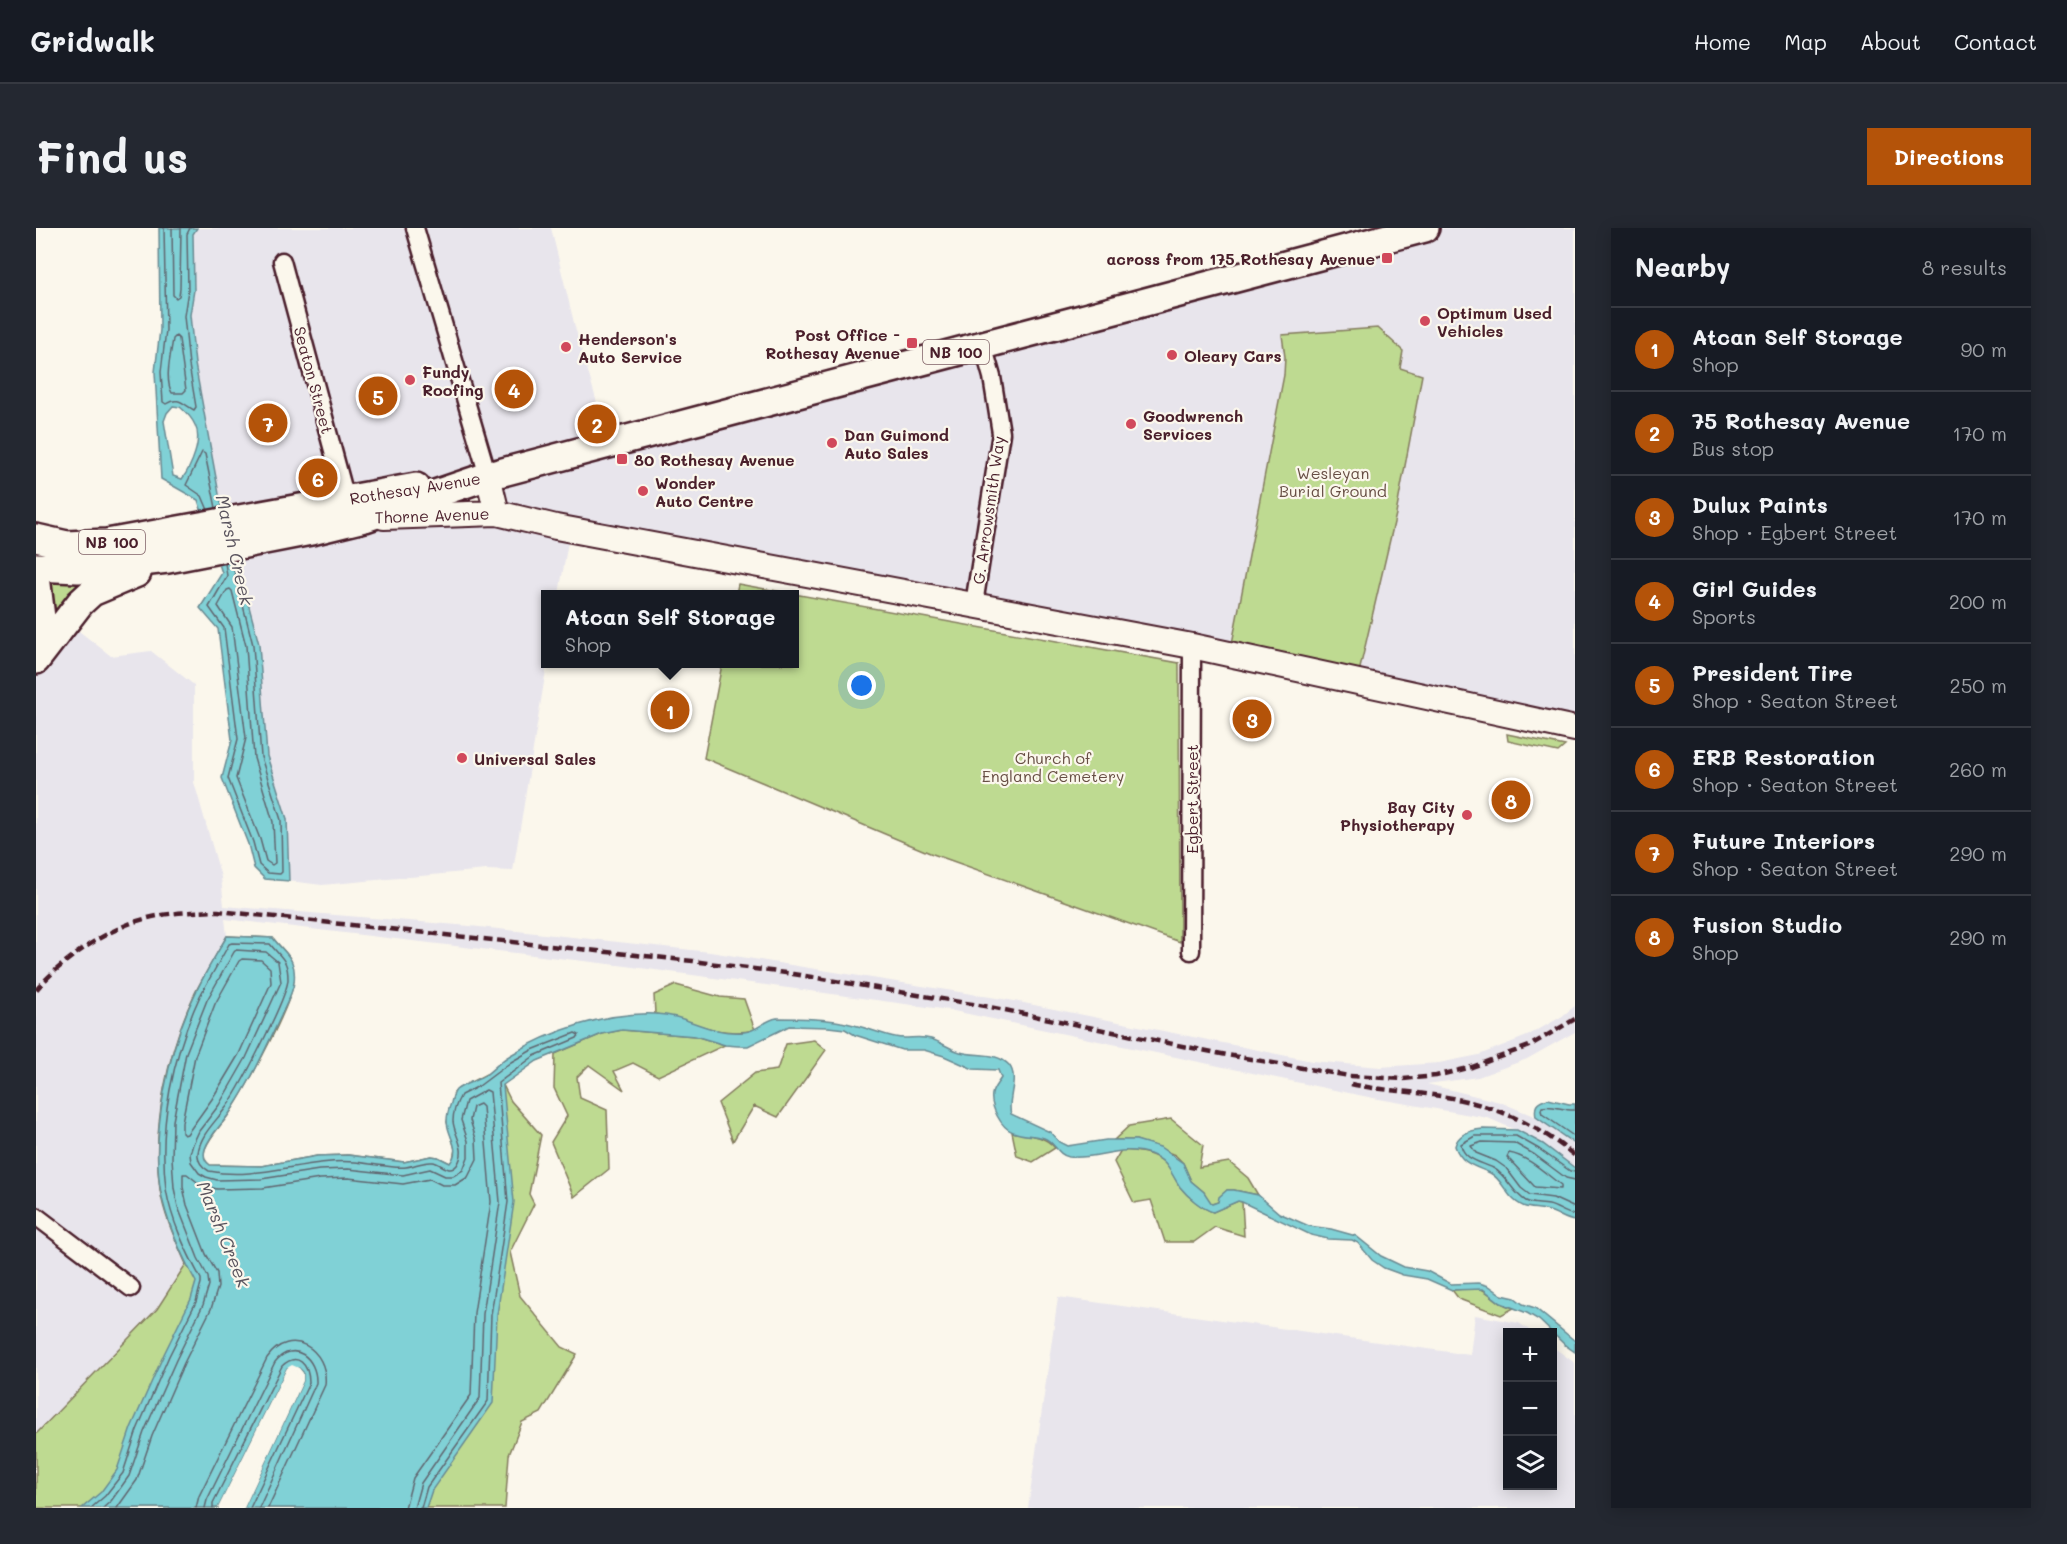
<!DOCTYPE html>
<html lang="en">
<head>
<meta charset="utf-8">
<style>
	:root { --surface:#171b24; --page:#242831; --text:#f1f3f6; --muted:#9ea1a6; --line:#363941; --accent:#b45309 }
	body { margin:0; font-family:Mali,sans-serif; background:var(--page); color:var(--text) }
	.controls { position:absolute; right:18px; bottom:18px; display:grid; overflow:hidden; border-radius:0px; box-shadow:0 3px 15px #0003 }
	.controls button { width:54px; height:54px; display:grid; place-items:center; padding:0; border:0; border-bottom:2px solid var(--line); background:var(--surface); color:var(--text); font:30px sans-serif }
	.you { position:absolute; left:826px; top:458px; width:21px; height:21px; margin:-15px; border:4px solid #fff; border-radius:50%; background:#1a73e8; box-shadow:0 0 0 9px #1a73e833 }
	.badge { display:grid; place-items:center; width:39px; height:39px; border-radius:50%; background:var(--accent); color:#fff; font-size:20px; font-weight:700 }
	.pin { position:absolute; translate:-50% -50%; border:3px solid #fff; box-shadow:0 2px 6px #0006 }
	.popup { position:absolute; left:505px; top:362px; width:258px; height:78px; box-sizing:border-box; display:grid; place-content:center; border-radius:0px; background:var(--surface); filter:drop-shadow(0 2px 4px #0005); font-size:20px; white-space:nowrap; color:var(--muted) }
	.popup b { font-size:22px; color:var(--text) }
	.popup::after { content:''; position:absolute; left:50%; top:100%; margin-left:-12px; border:12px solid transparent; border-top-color:var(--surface) }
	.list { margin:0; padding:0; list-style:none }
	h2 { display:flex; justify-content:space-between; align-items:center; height:78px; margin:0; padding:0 24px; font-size:26px }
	h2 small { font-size:20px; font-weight:400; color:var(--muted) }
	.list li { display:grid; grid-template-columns:39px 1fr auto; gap:18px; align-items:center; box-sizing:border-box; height:84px; padding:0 24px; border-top:2px solid var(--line) }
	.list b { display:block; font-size:22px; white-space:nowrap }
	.list p { margin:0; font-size:20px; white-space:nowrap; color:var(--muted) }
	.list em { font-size:20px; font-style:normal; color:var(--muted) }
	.icon { flex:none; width:33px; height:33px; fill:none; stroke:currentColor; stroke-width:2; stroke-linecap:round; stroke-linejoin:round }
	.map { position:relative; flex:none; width:1539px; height:1280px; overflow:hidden; border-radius:0px }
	header { display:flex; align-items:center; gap:36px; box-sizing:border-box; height:84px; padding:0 30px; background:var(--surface); border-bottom:2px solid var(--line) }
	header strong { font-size:28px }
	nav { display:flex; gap:33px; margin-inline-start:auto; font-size:21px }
	.intro { display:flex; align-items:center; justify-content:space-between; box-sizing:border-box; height:144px; padding:0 36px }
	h1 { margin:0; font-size:42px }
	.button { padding:15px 27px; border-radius:0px; background:var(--accent); color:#fff; font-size:21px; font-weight:700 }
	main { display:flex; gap:36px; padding:0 36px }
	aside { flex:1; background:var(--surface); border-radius:0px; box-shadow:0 3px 15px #0003 }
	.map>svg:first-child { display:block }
	.built { fill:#e8e5ec }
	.green { fill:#beda91; stroke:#847c5e; stroke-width:1.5 }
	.water { fill:#80d1d6; stroke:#6a8a92; stroke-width:1.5; fill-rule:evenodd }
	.pier { fill:#fbf7ec }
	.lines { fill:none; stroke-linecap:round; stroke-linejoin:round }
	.shore { stroke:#60666f; stroke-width:1.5 }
	.minor-casing { stroke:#4a1f2b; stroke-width:21 }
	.secondary-casing { stroke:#4a1f2b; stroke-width:28 }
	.primary-casing { stroke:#4a1f2b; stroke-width:32 }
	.minor { stroke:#fbf7ec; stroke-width:16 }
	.secondary { stroke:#fbf7ec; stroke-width:24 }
	.primary { stroke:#fbf7ec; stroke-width:27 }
	.rail { stroke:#4a1f2b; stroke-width:4.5; stroke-dasharray:9 4.5; stroke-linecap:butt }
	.poi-dot { fill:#d1495b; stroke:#fbf7ec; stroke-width:2 }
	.labels { text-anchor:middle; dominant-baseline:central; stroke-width:4.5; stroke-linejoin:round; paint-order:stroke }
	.shield { fill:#fbf7ec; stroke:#7f6065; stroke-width:1.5 }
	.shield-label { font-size:15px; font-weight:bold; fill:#4a1f2b }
	.poi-label { font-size:16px; font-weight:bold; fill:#4a1f2b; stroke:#fbf7ec; text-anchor:start }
	.street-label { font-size:16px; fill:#4a1f2b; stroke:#fbf7ec }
	.park-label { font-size:16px; fill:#674e44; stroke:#fbf7ec }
	.water-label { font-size:18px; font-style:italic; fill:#5a545e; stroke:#fbf7ec }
</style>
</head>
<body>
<header>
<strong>Gridwalk</strong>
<nav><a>Home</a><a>Map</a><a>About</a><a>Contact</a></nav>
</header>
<div class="intro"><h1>Find us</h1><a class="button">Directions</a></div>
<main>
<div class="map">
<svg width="1539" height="1280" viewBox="0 0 1539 1280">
	<rect width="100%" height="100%" fill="#fbf7ec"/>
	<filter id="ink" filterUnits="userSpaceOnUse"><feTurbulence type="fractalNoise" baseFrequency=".0167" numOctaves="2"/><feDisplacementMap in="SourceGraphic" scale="12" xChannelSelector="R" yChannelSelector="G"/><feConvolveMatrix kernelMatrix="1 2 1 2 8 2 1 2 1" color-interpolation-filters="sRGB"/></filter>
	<g filter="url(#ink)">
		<path class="built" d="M161 0H515L539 99 566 192 575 215 1389 0H1539V501L1321 453 1360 286 1386 147 1246 107 1249 129 1248 147 1194 426 534 302 523 366H510V436H511L477 643 450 642 286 657 253 653 251 591 231 528 198 319 246 308 461 285 452 248 191 294 183 266 159 137 154 87 158 62 157 6Z
			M30 393 75 428 115 423 158 457V554L185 649 188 678 434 698 674 724 973 772 1276 833 1344 839 1403 835 1443 827 1491 808 1525 789 1539 778V804L1491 831 1442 849 1391 856 1464 874 1500 889 1539 916V940L1493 908 1452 890 1337 870 913 782 590 738 189 691 191 708 159 766 137 822 124 891 122 930 124 962 129 983 150 1036 121 1081 0 1206V432Z
			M1022 1069 1434 1127 1439 1087 1483 1095 1496 1104H1472V1258H1516L1517 1119 1539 1135V1280H992Z"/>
		<path class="green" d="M1342 100 1367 123 1364 140 1386 147 1360 286 1321 453 1194 426 1248 147 1249 129 1246 107Z
			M10 352 50 354 16 397Z
			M702 356 1143 435 1144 714 894 625 668 530 686 436H758V366H700Z
			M1471 506 1529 518 1522 524 1472 513Z
			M191 708 237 710C249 726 257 726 258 749 260 770 209 862 195 883 187 896 175 906 169 921 167 928 168 933 174 937L225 938 281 928 312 927 368 934 395 928 402 929 414 935 417 931 419 921 411 894 418 865 423 860 450 846 467 857 475 873 505 907 493 966 498 976 474 1024 484 1068 526 1119 541 1126 505 1185 486 1194 473 1227 469 1280H208L267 1153 263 1140H251L182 1280H0V1206L121 1081 150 1036C140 1013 128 988 124 962 115 900 132 821 159 765 169 746 180 727 191 708Z
			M640 757 684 769 708 771 719 802C679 810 656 791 619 786L618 767Z
			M586 802 659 808 689 817 622 848 597 835 578 843 588 862 553 837 541 849 544 870 571 882 573 941 538 969 515 914 531 888 518 860 519 826 566 806Z
			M778 812 790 822 742 889 718 878 697 913 682 875 719 845 741 842 750 816Z
			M1135 891 1167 917 1163 939 1193 934 1212 950 1222 967 1198 962H1191L1182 974 1176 976 1173 974 1168 964 1155 953 1147 935 1139 927 1100 912H1078L1093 898Z
			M976 904C991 907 1009 907 1019 920L997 934 981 928Z
			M1085 922C1099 923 1113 924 1125 932 1134 938 1136 946 1141 954 1148 966 1164 979 1177 984L1202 973 1206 974 1208 1008 1179 999 1158 1014H1129L1115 972 1098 975 1078 934Z
			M1442 1060C1455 1063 1460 1077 1478 1080L1465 1087 1423 1071 1416 1062Z"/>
		<path class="water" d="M123 0H161L157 6 158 62 154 87 159 136 183 266 223 416 231 528 251 591 253 653 229 651 218 640 212 616 186 550 196 512 182 401 164 380 186 345 162 272 125 251 119 144 124 102ZM137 178 144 179C150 184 156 190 159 197 167 212 155 239 146 251L137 248 128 193 131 185Z
			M191 708 237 710C249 726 261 730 258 754 257 765 249 778 245 788 230 820 215 853 195 883 187 896 174 906 169 921 167 928 168 933 174 937L225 938 281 928 312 927 368 934 395 928 402 929 414 935C426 920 411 908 411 893 411 887 413 880 415 875 416 871 417 866 420 862 427 856 440 853 448 848 457 842 464 833 473 828 515 802 571 784 620 786 652 787 672 807 708 804 722 803 728 792 741 790 762 790 784 790 805 794 824 797 841 805 859 809 871 812 882 807 895 811 905 814 914 821 924 824 940 829 960 823 973 837 984 850 970 872 975 886L1014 904 1023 914 1031 918 1070 912H1100L1124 919 1147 935 1155 953 1168 964 1176 976 1182 974 1183 969 1191 962H1198L1222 967 1243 985 1273 998 1295 1001 1320 1008 1345 1028 1368 1039 1391 1043 1415 1056 1443 1055 1453 1058 1466 1067 1479 1070 1487 1076 1499 1080 1539 1113V1124L1529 1117 1503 1092 1491 1085 1465 1075 1447 1061 1416 1062 1391 1051 1367 1047 1348 1040 1336 1032 1322 1015 1316 1012 1292 1011 1275 1007 1206 974 1202 973 1177 984C1165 980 1152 969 1144 959 1134 945 1133 933 1114 926 1085 916 1061 932 1033 929 1021 927 1019 914 1008 910 998 907 986 908 977 904 965 900 954 878 956 866 957 860 962 855 965 850L962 842 937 841 908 828 888 822H866L819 807 809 801 792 799 753 798 712 818H702L689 817 659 808 586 802 566 806 501 833 467 857 478 974 461 1087 457 1175 396 1262 390 1280H208L267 1153V1144L263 1140H251L182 1280H46L65 1264 81 1242 95 1200 128 1126 155 1071 160 1054C145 1026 131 996 125 965 114 905 133 818 160 764 169 745 180 727 191 708Z
			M1512 871 1533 876H1539V916L1500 889C1498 878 1500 874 1512 871Z
			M1447 901 1481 902 1507 916 1539 940V993C1529 992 1523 986 1513 983 1497 978 1489 984 1475 969 1468 961 1464 950 1454 945 1439 938 1425 936 1419 918 1422 905 1435 902 1447 901Z"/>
		<path class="pier" d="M256 1137 263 1140 267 1145V1153L208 1280H205L264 1152 261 1142 257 1141 253 1142 185 1280H182L251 1140Z"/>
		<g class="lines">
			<path class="shore" d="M128 0 130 102 125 144 127 174 130 176C142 168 147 176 158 182L160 179 153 137 148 88 152 62 151 6 154 0
				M136 0 137 67 140 70 143 68 144 61 145 0
				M140 108 143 111 150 162 147 165H136C128 151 135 126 137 111Z
				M172 282 166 268 150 257 166 224 169 226 180 280
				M189 335 191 348 173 379 188 400 202 511 192 550 217 614 223 637 232 645 244 646 246 644 245 592 225 529 217 417 196 334
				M194 361 196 363 210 418 218 530 237 594 239 635 236 637 230 633 224 611 200 550 210 510 196 399 182 378 191 362Z
				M206 731 225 732 234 740 235 755 203 826 176 871 151 906 148 907 146 905V894L159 828 179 776 203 733Z
				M1539 882C1528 883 1517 876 1506 879L1505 882 1506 886 1539 909
				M1473 925C1492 928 1510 946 1525 957V961L1499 959 1471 929Z
				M1539 944 1534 943 1503 921 1480 908H1439L1425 916C1427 932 1445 934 1457 940 1471 947 1476 965 1490 973 1497 977 1505 975 1513 977 1522 979 1529 986 1539 987
				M1539 952 1530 950 1499 927 1478 915 1446 914 1435 918 1440 925 1460 933 1470 940 1485 960 1494 967 1517 970 1539 980
				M55 1280 69 1268 87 1245 101 1202 133 1128 160 1074 165 1055V1051C150 1023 135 992 130 961 122 897 137 826 164 768 173 751 184 733 193 716L196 715 234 716C245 730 252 731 252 751 252 768 201 867 188 882 178 895 164 908 162 925 161 934 166 939 173 943 222 953 271 930 319 934 332 935 359 941 370 939 379 938 387 933 397 934 405 935 413 947 421 937 432 921 418 908 417 893 417 884 421 874 425 867L443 858 475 834 496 822 539 805 543 807 541 810 498 828 462 855 472 974 455 1087 452 1173 391 1259 385 1280
				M67 1280 75 1273 93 1248 108 1204 140 1132 167 1077 173 1057 172 1049 162 1030 142 979 138 960 136 930 137 893 150 825 171 772 198 724 200 722 230 724 242 734 245 754 210 830 183 877 163 903 157 916 154 926 155 934 163 945 170 949 181 952 225 951 283 942 312 941 367 947 394 941 409 948H417L427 942 432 929V913L425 892 430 873 450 862 454 864 464 974 447 1086 444 1170 385 1255 378 1280
				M81 1280 101 1252 116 1208 148 1135 175 1081 182 1059 181 1045 170 1026 151 977 147 959V946H151L165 957 181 961 227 960 284 951 312 950 367 956 394 951 406 957H419L432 949 441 931 440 911 434 892 437 879 444 876 447 879 455 974 438 1085 435 1167 377 1250 369 1280
				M160 1280 163 1268 231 1130C254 1097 293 1121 289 1157L232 1280
				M169 1280 171 1272 239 1134C258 1111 281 1130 280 1155L223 1280
				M177 1280V1275L246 1138C262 1123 273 1137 273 1155L214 1280"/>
			<g class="minor-casing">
				<path id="minor" d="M379 0 452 248
					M246 33 310 271
					M938 376 965 205 956 149 947 117
					M1155 723 1156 418
					M0 988 95 1060"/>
			</g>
			<g class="secondary-casing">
				<path id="secondary" d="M452 248 461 285
					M348 289 461 285 520 299 1156 418 1539 501"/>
			</g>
			<g class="primary-casing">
				<path id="primary" d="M0 310 31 317 71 315 380 259
					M0 339 42 341 132 331 280 302 329 290 452 248 1389 0
					M0 348 6 398 0 423
					M0 432 44 375 56 364 101 345"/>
			</g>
			<use href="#minor" class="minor"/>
			<use href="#secondary" class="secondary"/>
			<use href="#primary" class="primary"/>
			<path class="rail" d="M0 762C27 731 73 699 112 690 135 684 159 684 182 683L657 733 757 746 954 779 1191 827 1313 848 1367 851 1400 848 1436 839 1493 818 1539 791
				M1315 856C1342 862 1370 863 1397 867 1451 874 1497 893 1539 928"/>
		</g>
	</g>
	<g class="poi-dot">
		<rect x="1345" y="24" width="12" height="12" rx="3"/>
		<circle cx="1389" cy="93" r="6"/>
		<rect x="870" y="109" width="12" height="12" rx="3"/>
		<circle cx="530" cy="119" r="6"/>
		<circle cx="1136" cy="127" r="6"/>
		<circle cx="374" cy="152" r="6"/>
		<circle cx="1095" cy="196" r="6"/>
		<circle cx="796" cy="215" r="6"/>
		<rect x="580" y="225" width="12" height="12" rx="3"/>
		<circle cx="607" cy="263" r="6"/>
		<circle cx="426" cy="530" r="6"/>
		<circle cx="1431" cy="587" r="6"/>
	</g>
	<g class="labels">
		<g class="shield">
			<rect x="887" y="112" width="66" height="24" rx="4.5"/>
			<rect x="43" y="302" width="66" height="24" rx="4.5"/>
		</g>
		<g class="shield-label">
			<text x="920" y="124">NB 100</text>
			<text x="76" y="314">NB 100</text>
		</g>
		<g class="poi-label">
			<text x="1339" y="30" text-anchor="end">across from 175 Rothesay Avenue</text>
			<text x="1401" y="84">Optimum Used<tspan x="1401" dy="18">Vehicles</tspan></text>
			<text x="864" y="106" text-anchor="end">Post Office -<tspan x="864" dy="18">Rothesay Avenue</tspan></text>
			<text x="542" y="110">Henderson's<tspan x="542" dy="18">Auto Service</tspan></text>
			<text x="1148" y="127">Oleary Cars</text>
			<text x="386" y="143">Fundy<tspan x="386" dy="18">Roofing</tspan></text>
			<text x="1107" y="187">Goodwrench<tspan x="1107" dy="18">Services</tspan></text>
			<text x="808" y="206">Dan Guimond<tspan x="808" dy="18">Auto Sales</tspan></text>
			<text x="598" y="231">80 Rothesay Avenue</text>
			<text x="619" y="254">Wonder<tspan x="619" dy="18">Auto Centre</tspan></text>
			<text x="438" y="530">Universal Sales</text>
			<text x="1419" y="578" text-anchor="end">Bay City<tspan x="1419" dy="18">Physiotherapy</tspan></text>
		</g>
		<g class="street-label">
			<text transform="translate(278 152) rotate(75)">Seaton Street</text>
			<text transform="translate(379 260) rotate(-9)">Rothesay Avenue</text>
			<text transform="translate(952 282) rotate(-82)">G. Arrowsmith Way</text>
			<text transform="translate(396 287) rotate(-2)">Thorne Avenue</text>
			<text transform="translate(1155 571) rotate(-90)">Egbert Street</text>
		</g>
		<g class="park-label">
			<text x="1297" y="244">Wesleyan<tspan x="1297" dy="18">Burial Ground</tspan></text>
			<text x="1017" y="529">Church of<tspan x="1017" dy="18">England Cemetery</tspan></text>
		</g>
		<g class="water-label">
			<text transform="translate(199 322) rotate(77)">Marsh Creek</text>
			<text transform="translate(188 1006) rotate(68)">Marsh Creek</text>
		</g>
	</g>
</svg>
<div class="controls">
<button>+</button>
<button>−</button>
<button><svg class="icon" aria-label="layers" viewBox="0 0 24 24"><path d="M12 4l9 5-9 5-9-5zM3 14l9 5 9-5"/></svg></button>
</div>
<div class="you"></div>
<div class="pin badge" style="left:634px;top:482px">1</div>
<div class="popup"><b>Atcan Self Storage</b>Shop</div>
<div class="pin badge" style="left:561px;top:196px">2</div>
<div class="pin badge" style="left:1216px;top:491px">3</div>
<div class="pin badge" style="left:478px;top:161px">4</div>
<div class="pin badge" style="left:342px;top:168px">5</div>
<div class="pin badge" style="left:282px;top:250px">6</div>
<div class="pin badge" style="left:232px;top:195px">7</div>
<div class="pin badge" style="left:1475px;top:572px">8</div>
</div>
<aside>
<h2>Nearby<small>8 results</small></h2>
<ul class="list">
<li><span class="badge">1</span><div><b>Atcan Self Storage</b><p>Shop</p></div><em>90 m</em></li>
<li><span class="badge">2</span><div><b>75 Rothesay Avenue</b><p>Bus stop</p></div><em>170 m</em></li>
<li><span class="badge">3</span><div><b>Dulux Paints</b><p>Shop · Egbert Street</p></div><em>170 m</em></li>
<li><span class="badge">4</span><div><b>Girl Guides</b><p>Sports</p></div><em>200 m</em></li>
<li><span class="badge">5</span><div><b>President Tire</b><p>Shop · Seaton Street</p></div><em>250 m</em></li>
<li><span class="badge">6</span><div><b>ERB Restoration</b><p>Shop · Seaton Street</p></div><em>260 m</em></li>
<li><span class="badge">7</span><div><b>Future Interiors</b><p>Shop · Seaton Street</p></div><em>290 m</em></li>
<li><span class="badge">8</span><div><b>Fusion Studio</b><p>Shop</p></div><em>290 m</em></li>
</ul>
</aside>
</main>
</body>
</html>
